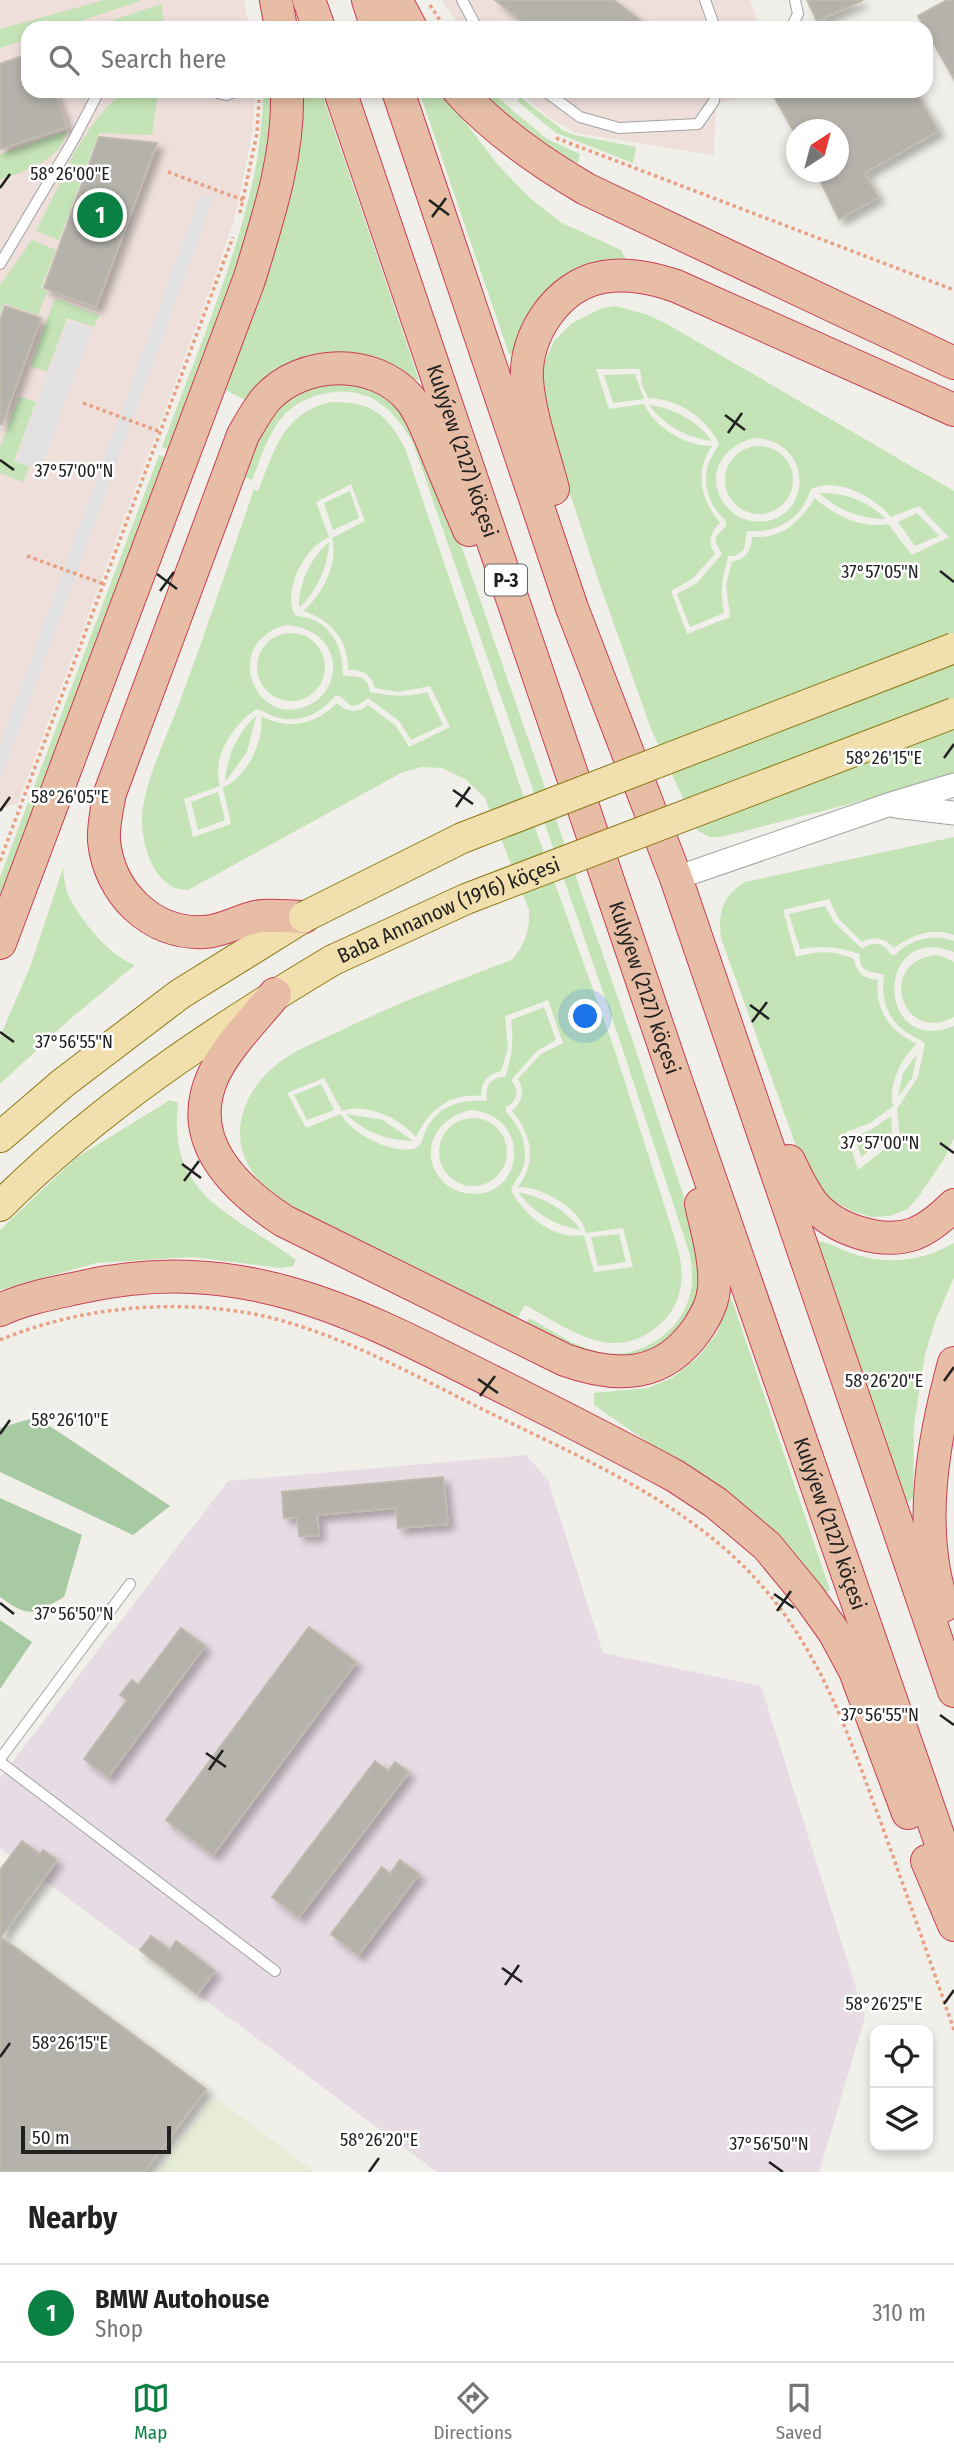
<!DOCTYPE html>
<html lang="en">
<head>
<meta charset="utf-8">
<style>
	:root { --surface:#fff; --page:#f2f2f2; --text:#222; --muted:#767676; --line:#e0e0e0; --accent:#0b8043 }
	body { margin:0; font-family:"Fira Sans Condensed",sans-serif; background:var(--page); color:var(--text) }
	.controls { position:absolute; right:21px; bottom:21px; display:grid; overflow:hidden; border-radius:14px; box-shadow:0 4px 10px #0003 }
	.controls button { width:63px; height:63px; display:grid; place-items:center; padding:0; border:0; border-bottom:2px solid var(--line); background:var(--surface); color:var(--text); font:35px sans-serif }
	.compass { position:absolute; left:786px; top:119px; width:63px; height:63px; border-radius:50%; background:var(--surface); box-shadow:0 4px 10px #0003; rotate:36deg }
	.scale { position:absolute; left:21px; bottom:18px; width:150px; box-sizing:border-box; padding-left:7px; border:4px solid #212121; border-top:0; font-size:19px; line-height:24px; white-space:nowrap; color:#212121; -webkit-text-stroke:5px #fff; paint-order:stroke }
	.you { position:absolute; left:586px; top:1017px; width:24px; height:24px; margin:-18px; border:5px solid #fff; border-radius:50%; background:#1a73e8; box-shadow:0 0 0 10px #1a73e833 }
	.badge { display:grid; place-items:center; width:46px; height:46px; border-radius:50%; background:var(--accent); color:#fff; font-size:23px; font-weight:700 }
	.pin { position:absolute; translate:-50% -50%; border:4px solid #fff; box-shadow:0 2px 7px #0006 }
	.list { margin:0; padding:0; list-style:none }
	h2 { display:flex; justify-content:space-between; align-items:center; height:91px; margin:0; padding:0 28px; font-size:30px }
	h2 small { font-size:23px; font-weight:400; color:var(--muted) }
	.list li { display:grid; grid-template-columns:46px 1fr auto; gap:21px; align-items:center; box-sizing:border-box; height:98px; padding:0 28px; border-top:2px solid var(--line) }
	.list b { display:block; font-size:26px; white-space:nowrap }
	.list p { margin:0; font-size:23px; white-space:nowrap; color:var(--muted) }
	.list em { font-size:23px; font-style:normal; color:var(--muted) }
	.icon { flex:none; width:38px; height:38px; fill:none; stroke:currentColor; stroke-width:2; stroke-linecap:round; stroke-linejoin:round }
	.map { position:relative; flex:none; width:954px; height:2172px; overflow:hidden }
	.search { position:absolute; background:var(--surface); box-shadow:0 4px 10px #0003; left:21px; right:21px; top:21px; height:77px; display:flex; align-items:center; gap:18px; box-sizing:border-box; padding:0 24px; border-radius:21px; color:var(--muted); font-size:26px }
	.sheet { height:189px; background:var(--surface) }
	nav { display:flex; justify-content:space-around; align-items:center; box-sizing:border-box; height:98px; border-top:2px solid var(--line); background:var(--surface); font-size:19px; color:var(--muted) }
	nav a { display:grid; justify-items:center; gap:4px }
	nav .on { color:var(--accent) }
	.map>svg:first-child { display:block }
	.commercial { fill:#eedfdb }
	.industrial { fill:#e8dce4 }
	.farmland { fill:#e7ecd7 }
	.grass { fill:#c4e3b6; fill-rule:evenodd }
	.forest { fill:#a8caa3 }
	.parking { fill:#e1e1e1 }
	.building { fill:#b5b2ac; stroke:#c0b9ad; stroke-width:2; filter:url(#shadow) }
	.lines { fill:none; stroke-linecap:round; stroke-linejoin:round }
	.service-casing { stroke:#a2a2a2; stroke-width:12 }
	.tertiary-casing { stroke:#a2a2a2; stroke-width:25 }
	.primary-casing { stroke:#8b7913; stroke-width:32 }
	.trunk-casing { stroke:#c63f55; stroke-width:34 }
	.path { stroke:#e99f81; stroke-width:3.5; stroke-dasharray:3.5 3.5; stroke-linecap:butt }
	.service { stroke:#fff; stroke-width:10 }
	.tertiary { stroke:#fff; stroke-width:23 }
	.primary { stroke:#f1e0ae; stroke-width:30 }
	.trunk { stroke:#e7bea5; stroke-width:32 }
	.primary-bridge-casing { stroke:#8b7913; stroke-width:32; stroke-linecap:butt }
	.primary-bridge { stroke:#f1e0ae; stroke-width:30 }
	.ticks { fill:none; stroke:#212121; stroke-width:2.5 }
	.labels { text-anchor:middle; dominant-baseline:central; stroke-width:5; stroke-linejoin:round; paint-order:stroke }
	.shield { fill:#fff; stroke:#646464; stroke-width:2 }
	.shield-label { font-size:19px; font-weight:bold; fill:#212121 }
	.street-label { font-size:21px; fill:#212121; stroke:#fff }
	.ticks-label { font-size:18px; text-anchor:middle; fill:#212121; stroke:#fff; stroke-width:5; stroke-linejoin:round; paint-order:stroke }
</style>
</head>
<body>
<div class="map">
<svg width="954" height="2172" viewBox="0 0 954 2172">
	<defs>
		<filter id="shadow"><feDropShadow dx="6" dy="6" stdDeviation="3.5" flood-color="#0004"/></filter>
	</defs>
	<rect width="100%" height="100%" fill="#f0efe9"/>
	<path class="commercial" d="M0 0H244L249 28H28V91H255V93L252 135 240 194 232 226 215 276 18 803 0 809Z
		M442 0H750L760 28H461Z
		M518 91H763L716 104 714 155 575 133 548 117Z"/>
	<path class="industrial" d="M526 1455 548 1480 603 1653 761 1686 865 2017 819 2172H437L0 1848V1778L228 1481Z"/>
	<path class="farmland" d="M214 2097H215L314 2172H157Z"/>
	<path class="grass" d="M104 0H142L60 28H28V39L0 48V29Z
		M161 4 165 28H89Z
		M126 91H158L152 135 99 133 84 172 69 162C85 135 100 109 126 91Z
		M264 91H277L254 226 174 451 162 447C195 357 235 266 255 171 260 145 262 118 264 91Z
		M300 91H321L419 380 410 378 387 363 249 402 221 388Z
		M419 91H441L498 165 530 198 560 222 621 250 628 263 532 310 524 322 512 354H509Z
		M477 91H490L547 139 580 154 578 163 550 151Z
		M520 97 564 131 575 135 636 147 633 163 556 133 517 101Z
		M66 131C64 159 22 172 0 180V154Z
		M62 179 81 181 59 240 36 231Z
		M32 240 56 250 41 288 47 291 38 315 4 303 0 313V285Z
		M55 298 99 315 94 327 67 318 47 372 30 366Z
		M616 306 648 315 667 324 954 491V777L721 837H710L698 831 651 729 598 579 547 423 541 370 554 341 572 323 602 308ZM596 369H640L642 385 648 398C678 399 705 417 719 443 716 451 709 459 707 469 703 488 711 508 726 521V526L716 537V543L722 554 697 583 677 594 690 627 724 613C719 589 723 579 728 556H734L744 550 747 531C779 533 801 519 811 489 836 476 875 497 891 517L919 506 949 537 912 555 888 524C862 529 833 515 815 498 799 522 783 539 752 537 752 550 746 559 732 562L726 584 730 617 687 634 671 591 692 579 715 554C707 543 710 532 720 523 701 500 694 472 712 446 687 447 654 427 644 404L609 409ZM756 438C820 443 809 530 752 521 742 520 732 514 725 505 703 476 724 443 756 438Z
		M635 374 644 399 613 403 604 375Z
		M348 381 393 398 431 458 633 1042 696 1234 701 1301 670 1344 612 1363 524 1329 529 1318C553 1331 576 1348 604 1353 639 1359 679 1333 689 1298 694 1284 692 1269 690 1255L622 1047 413 443C394 408 368 385 326 393 312 396 297 402 287 412 269 430 261 457 252 480L242 476 270 414 300 389Z
		M19 396 36 402 14 461 29 467 23 482 0 473V447Z
		M331 402C371 401 387 414 405 448L520 786 615 1051 676 1242C680 1256 683 1269 681 1284 677 1321 639 1349 603 1342 576 1337 549 1318 525 1305L514 1325 291 1209C282 1201 271 1194 263 1185 223 1144 239 1093 281 1061 300 1047 327 1038 348 1027 402 1001 456 981 512 960 525 944 530 931 529 910L485 798 465 779 442 768 421 767 401 773 188 890C184 890 177 889 173 887 151 876 143 844 142 822 141 788 168 734 180 701 206 631 230 560 254 489L258 491C275 449 283 413 331 402ZM351 484 365 521 332 538C339 563 322 596 303 611 330 619 349 640 348 670 362 669 371 674 375 688L398 692 430 686 450 727 409 747 396 726 368 705C357 714 347 712 337 703 316 724 289 731 261 716 265 740 246 779 223 787L231 824 193 837 184 799 220 786C211 757 234 723 257 709 262 710 267 714 273 716 296 725 320 715 335 696H340L351 706 358 705 368 698 399 721 411 740 443 725 427 692C406 698 391 696 370 692 368 673 355 678 343 675 343 652 335 628 311 619 306 617 300 617 295 615 282 590 305 547 329 537L316 502ZM286 625C314 626 339 647 332 677 329 689 321 700 309 705 256 731 219 643 286 625ZM548 1000 563 1043 541 1054 518 1079C525 1091 523 1101 512 1111 532 1134 537 1162 518 1187 543 1187 580 1208 586 1233L623 1228 633 1267 594 1272 584 1235C554 1241 524 1215 511 1190 514 1182 521 1174 524 1165 528 1145 520 1126 506 1112V1107C518 1101 520 1090 511 1080L537 1051 556 1040 544 1007 511 1020C514 1041 512 1057 505 1077 492 1076 484 1086 487 1099L485 1101C461 1099 437 1106 426 1130 423 1136 423 1145 416 1148 394 1156 350 1133 341 1114L306 1128 287 1093 324 1078 342 1111C366 1102 401 1119 416 1137 428 1111 450 1092 481 1096 481 1082 487 1074 501 1071L508 1049 505 1016ZM472 1110C536 1118 522 1203 466 1193 455 1192 446 1186 439 1177 418 1148 440 1115 472 1110Z
		M649 405C674 408 697 421 712 441 687 438 664 425 649 405Z
		M725 480a34 34 0 1 1 68 0a34 34 0 1 1-68 0Z
		M159 455 171 460 0 914V877Z
		M350 491 359 518 333 530 324 503Z
		M819 493C844 492 868 501 886 519 861 519 837 510 819 493Z
		M917 513 939 536 915 546 898 522Z
		M329 542C328 567 317 591 299 608 299 583 310 559 329 542Z
		M257 667a34 34 0 1 1 68 0a34 34 0 1 1-68 0Z
		M256 716 247 752 225 782C227 756 237 733 256 716Z
		M218 792 225 820 198 830 191 802Z
		M954 837V935C932 927 911 935 894 948 885 938 874 935 862 942L838 918 829 899 783 910 796 957C818 951 832 950 854 959 856 973 864 979 878 980 874 1010 891 1032 917 1044 901 1058 888 1085 893 1106L870 1123 846 1132 858 1170 900 1137 897 1109 918 1077 925 1044C920 1038 913 1037 906 1032 886 1018 881 998 884 975 872 971 858 974 860 954 838 947 823 945 800 949L789 914 825 906 834 922 862 949C873 941 884 942 890 954L895 955C911 939 933 933 954 941V952C874 920 875 1058 954 1026V1138L944 1159 919 1196 907 1209 890 1216 871 1217 852 1211 823 1195 803 1165 721 938C718 913 722 896 745 882Z
		M63 868C64 876 65 887 68 895 79 918 110 957 135 965L69 1020 0 1084V1037L30 967Z
		M935 955 944 957 954 962V1017C902 1045 876 963 935 955Z
		M917 1054 912 1078 898 1097 903 1073Z
		M321 1084 334 1110 307 1120 294 1095Z
		M170 1100 178 1103C167 1197 233 1213 296 1260L293 1266 280 1268 193 1257 96 1263 0 1290V1230L76 1158Z
		M346 1114 383 1120 413 1141C388 1141 364 1132 346 1114Z
		M891 1116 892 1132 861 1157 855 1136 869 1131Z
		M439 1152a34 34 0 1 1 68 0a34 34 0 1 1-68 0Z
		M518 1192C543 1197 565 1209 581 1230 555 1226 534 1213 518 1192Z
		M619 1234 626 1262 598 1266 591 1237Z
		M817 1241C829 1242 837 1248 848 1252 884 1266 921 1262 954 1243V1277L936 1319 925 1354 914 1426 913 1497 909 1502 903 1501Z
		M731 1297 830 1590 827 1592 821 1589 679 1464 594 1405V1393L648 1388 672 1378 697 1358 717 1333Z"/>
	<path class="forest" d="M36 1417 170 1506 133 1535 0 1472V1428Z
		M0 1498 82 1535 64 1597C34 1614 30 1619 0 1597Z
		M0 1620 32 1642 0 1689Z"/>
	<path class="parking" d="M214 196 0 781V745L199 198Z
		M68 321 92 329 40 470 16 461Z"/>
	<path class="building" d="M495 0H614L650 28H530Z
		M807 0H863L817 21Z
		M947 0H954V79L918 16Z
		M28 54V91H54L67 127 0 149V64Z
		M771 91H915L938 131 864 173 878 197 839 219 816 172H838V130H793Z
		M99 137 157 143 96 307 44 288Z
		M5 306 41 318 2 424H0V320Z
		M443 1477 448 1524 398 1528 396 1508 317 1515 319 1535 299 1536 297 1517 284 1518 282 1492Z
		M309 1627 356 1662 213 1855 166 1820Z
		M181 1628 205 1646 108 1777 84 1759 127 1700 120 1695 132 1680 138 1685Z
		M375 1761 388 1771 395 1762 409 1772 299 1917 272 1897Z
		M22 1841 40 1854 43 1850 57 1860 1 1937 206 2089 144 2172H0V1870Z
		M400 1860 419 1874 358 1955 331 1934 382 1867 390 1874Z
		M151 1936 170 1950 176 1941 215 1971 197 1994 140 1950Z"/>
	<g class="lines">
		<g class="service-casing">
			<path id="service" d="M462 0 477 28
				M705 0 715 28
				M791 28 798 14 795 0
				M210 91 226 95 237 91
				M545 91 580 117 619 128 698 124 714 101 715 91
				M0 264 74 139 99 91
				M0 1759 130 1584
				M0 1762 275 1971"/>
		</g>
		<g class="tertiary-casing">
			<path id="tertiary" d="M895 806 954 813
				M676 878 888 805 954 785"/>
		</g>
		<g class="primary-casing">
			<path id="primary" d="M0 1137 63 1083 180 994 304 917
				M0 1206C98 1108 214 1031 333 960"/>
		</g>
		<g class="trunk-casing">
			<g id="trunk">
				<path d="M276 0 281 28"/>
				<path d="M309 0 319 28"/>
				<path d="M368 0 377 28"/>
				<path d="M396 0 411 28"/>
				<path id="s1" d="M340 91 672 1069 954 1881"/>
				<path d="M398 91 572 608 676 878 954 1691"/>
				<path d="M459 91C495 131 540 162 586 189L954 363"/>
				<path d="M553 489C544 454 530 417 527 380 524 336 557 285 603 277 629 273 652 278 676 286L954 410"/>
				<path d="M304 917C288 917 270 914 255 917 238 921 223 931 204 932 151 935 109 892 104 841 103 825 107 808 110 793L243 435C250 423 257 410 266 399 302 359 375 357 410 399 421 412 427 430 434 446 445 474 457 502 469 530"/>
				<path d="M0 943 249 280C268 218 289 156 287 91"/>
				<path d="M275 994C254 1020 227 1046 213 1076 184 1141 235 1189 284 1221L565 1360C618 1379 664 1378 698 1328 706 1316 713 1303 714 1288 716 1260 707 1231 701 1204"/>
				<path d="M789 1161C796 1176 803 1191 813 1204 835 1230 882 1245 914 1234 929 1228 943 1216 954 1205"/>
				<path d="M0 1310C25 1298 55 1293 82 1287 242 1252 353 1311 491 1381 553 1412 614 1443 675 1476L716 1503 767 1546 809 1597 834 1632 855 1671 908 1813"/>
				<path d="M943 1606C917 1529 933 1440 954 1363"/>
				<path d="M927 1861 954 1925"/>
			</g>
		</g>
		<path class="path" d="M430 5 445 28
			M556 138 954 290
			M168 172 243 200
			M240 213 257 133 259 100
			M83 403 161 432
			M27 556 104 584
			M0 861 233 237
			M0 1340C76 1308 167 1299 249 1313 329 1328 404 1370 476 1406 584 1460 705 1507 779 1607 828 1672 853 1747 881 1823 906 1892 930 1961 954 2030"/>
		<use href="#service" class="service"/>
		<use href="#tertiary" class="tertiary"/>
		<use href="#primary" class="primary"/>
		<use href="#trunk" class="trunk"/>
		<g class="primary-bridge-casing">
			<g id="primary-bridge">
				<path d="M304 917 462 838 954 648"/>
				<path id="s2" d="M333 960 466 899 954 713"/>
			</g>
		</g>
		<use href="#primary-bridge" class="primary-bridge"/>
	</g>
	<path class="ticks" d="M0 188 10 174M429 200 449 215M432 217 446 198M725 415 745 430M728 433 742 413M0 460 14 470M940 571 954 582M157 574 177 589M160 591 174 572M944 758 954 744M453 790 473 804M456 807 470 787M0 811 10 797M750 1005 769 1019M752 1022 767 1002M0 1032 14 1042M940 1143 954 1153M182 1164 201 1178M184 1181 199 1161M478 1379 498 1393M944 1381 954 1367M480 1396 495 1376M0 1434 10 1420M774 1594 794 1608M0 1603 14 1614M777 1611 791 1591M940 1715 954 1725M206 1753 226 1767M209 1770 223 1750M502 1968 522 1982M505 1985 519 1965M944 2004 954 1990M0 2057 10 2043M769 2162 783 2172M369 2172 379 2158"/>
	<g class="labels">
		<rect class="shield" x="485" y="564.5" width="42" height="31" rx="5"/>
		<g class="shield-label">
			<text x="506" y="580">P-3</text>
		</g>
		<g class="street-label">
			<text stroke="none"><textPath href="#s1" startOffset="380">Kulyýew (2127) köçesi</textPath></text>
			<text stroke="none"><textPath href="#s2" startOffset="126">Baba Annanow (1916) köçesi</textPath></text>
			<text stroke="none"><textPath href="#s1" startOffset="947">Kulyýew (2127) köçesi</textPath></text>
			<text stroke="none"><textPath href="#s1" startOffset="1514">Kulyýew (2127) köçesi</textPath></text>
		</g>
	</g>
	<g class="ticks-label">
		<text x="70" y="180">58°26'00"E</text>
		<text x="74" y="477">37°57'00"N</text>
		<text x="880" y="578">37°57'05"N</text>
		<text x="884" y="764">58°26'15"E</text>
		<text x="70" y="803">58°26'05"E</text>
		<text x="74" y="1048">37°56'55"N</text>
		<text x="880" y="1149">37°57'00"N</text>
		<text x="884" y="1387">58°26'20"E</text>
		<text x="70" y="1426">58°26'10"E</text>
		<text x="74" y="1620">37°56'50"N</text>
		<text x="880" y="1721">37°56'55"N</text>
		<text x="884" y="2010">58°26'25"E</text>
		<text x="70" y="2049">58°26'15"E</text>
		<text x="379" y="2146">58°26'20"E</text>
		<text x="769" y="2150">37°56'50"N</text>
	</g>
</svg>
<div class="controls">
<button><svg class="icon" aria-label="locate" viewBox="0 0 24 24"><circle cx="12" cy="12" r="6"/><path d="M12 2v4M12 18v4M2 12h4M18 12h4"/></svg></button>
<button><svg class="icon" aria-label="layers" viewBox="0 0 24 24"><path d="M12 4l9 5-9 5-9-5zM3 14l9 5 9-5"/></svg></button>
</div>
<svg class="compass" viewBox="-18 -18 36 36"><path d="M0-13l5 13h-10z" fill="#e53935"/><path d="M0 13l5-13h-10z" fill="#767676"/></svg>
<div class="scale">50 m</div>
<div class="you"></div>
<div class="pin badge" style="left:100px;top:215px">1</div>
<div class="search"><svg class="icon" aria-label="search" viewBox="0 0 24 24"><circle cx="10" cy="10" r="6"/><path d="M15 15l6 6"/></svg>Search here</div>
</div>
<section class="sheet">
<h2>Nearby<small></small></h2>
<ul class="list">
<li><span class="badge">1</span><div><b>BMW Autohouse</b><p>Shop</p></div><em>310 m</em></li>
</ul>
</section>
<nav>
<a class="on"><svg class="icon" aria-label="map" viewBox="0 0 24 24"><path d="M3 6l6-2 6 2 6-2v14l-6 2-6-2-6 2zM9 4v14M15 6v14"/></svg>Map</a>
<a><svg class="icon" aria-label="directions" viewBox="0 0 24 24"><path d="M12 3l9 9-9 9-9-9zM9 14v-3h6M13 9l2 2-2 2"/></svg>Directions</a>
<a><svg class="icon" aria-label="saved" viewBox="0 0 24 24"><path d="M7 4h10v16l-5-4-5 4z"/></svg>Saved</a>
</nav>
</body>
</html>
